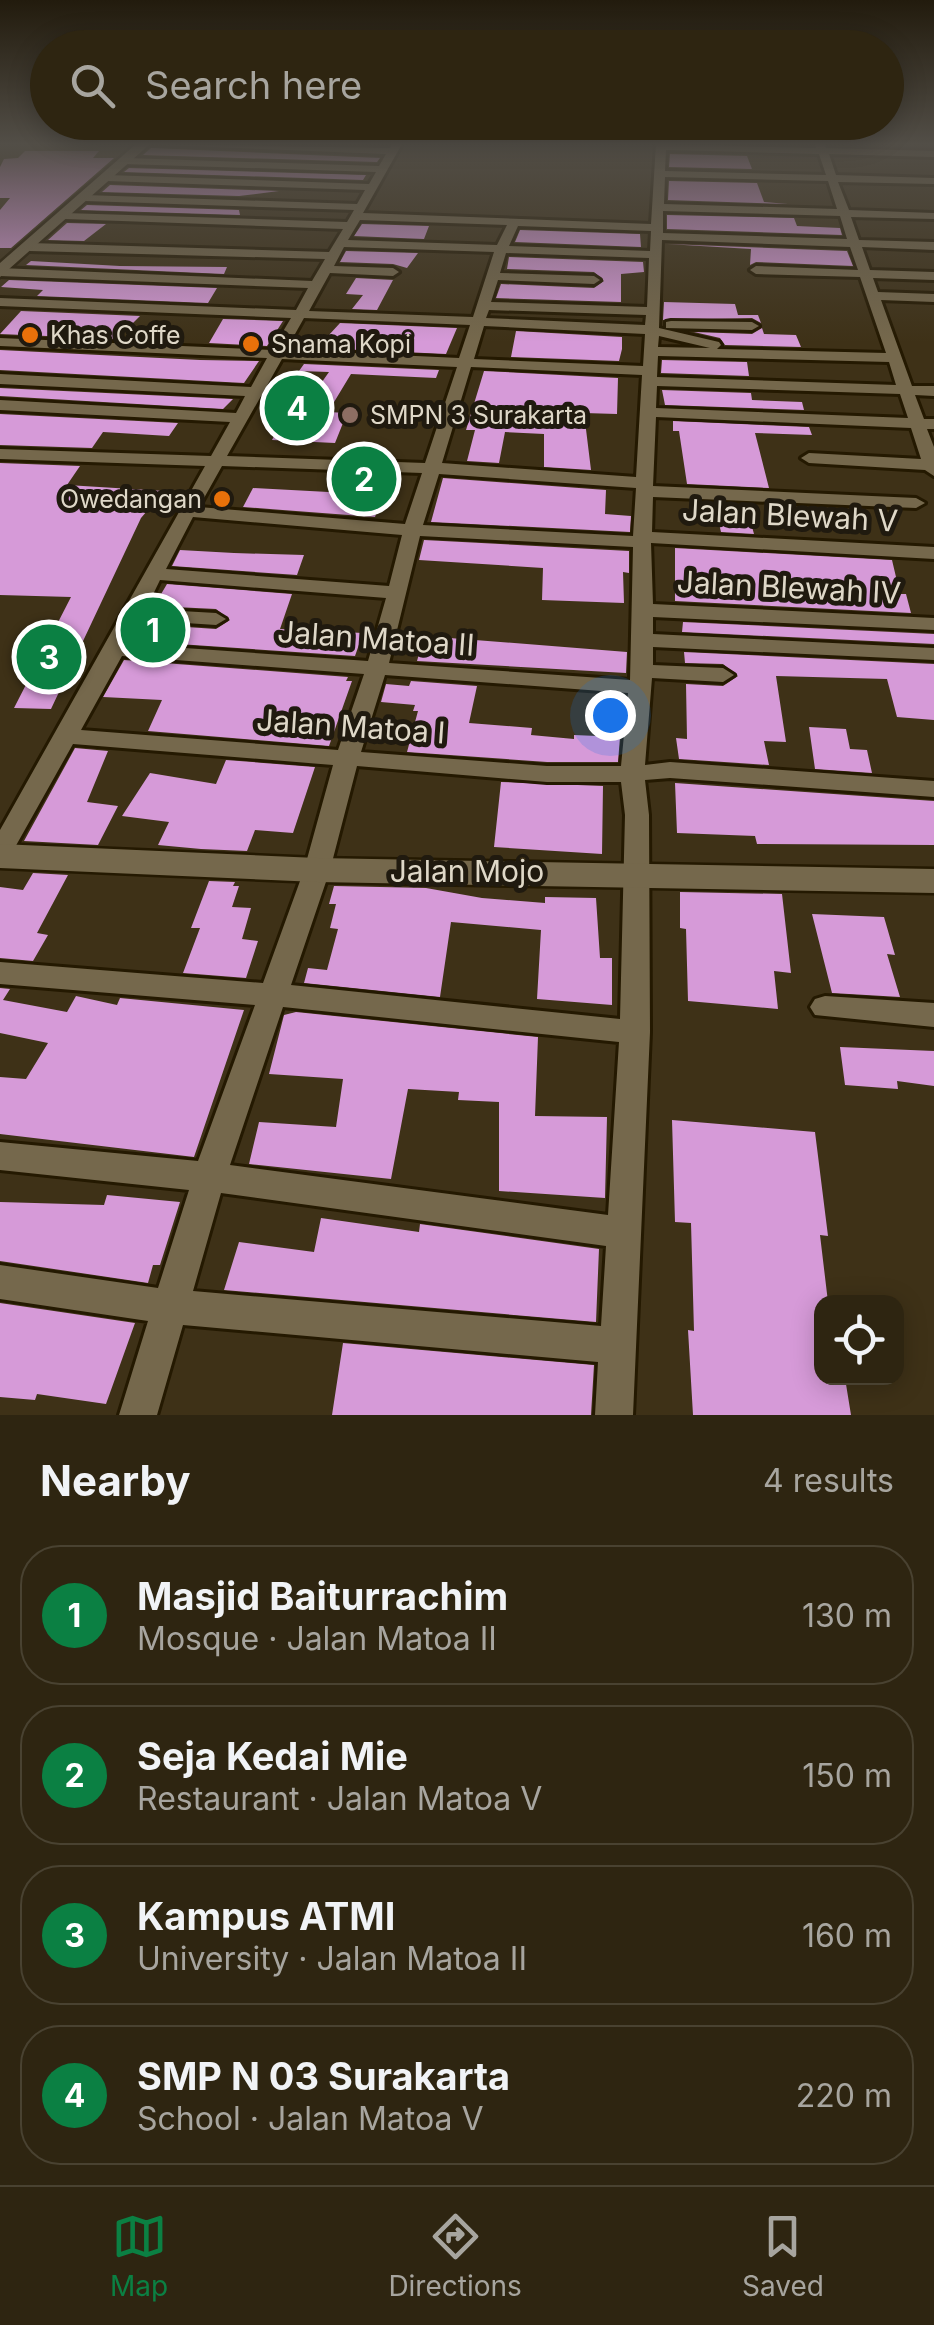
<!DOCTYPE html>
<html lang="en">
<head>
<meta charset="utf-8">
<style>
	:root { --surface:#2e2511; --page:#3a311f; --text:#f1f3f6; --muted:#a7a59f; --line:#494231; --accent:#0b8043 }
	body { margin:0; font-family:Inter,sans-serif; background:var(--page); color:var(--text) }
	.controls { position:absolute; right:30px; bottom:30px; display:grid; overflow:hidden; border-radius:20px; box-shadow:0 5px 25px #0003 }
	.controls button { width:90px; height:90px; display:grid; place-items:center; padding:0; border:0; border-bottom:2px solid var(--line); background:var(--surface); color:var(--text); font:50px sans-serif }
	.you { position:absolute; left:610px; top:715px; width:35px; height:35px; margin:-25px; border:8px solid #fff; border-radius:50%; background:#1a73e8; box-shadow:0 0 0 15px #1a73e833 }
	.badge { display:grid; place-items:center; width:65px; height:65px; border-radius:50%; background:var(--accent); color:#fff; font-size:32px; font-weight:700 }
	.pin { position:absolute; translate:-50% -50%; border:5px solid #fff; box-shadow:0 2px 10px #0006 }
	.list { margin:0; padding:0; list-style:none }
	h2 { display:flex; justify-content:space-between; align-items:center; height:130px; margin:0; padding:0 40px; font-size:42px }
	h2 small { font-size:32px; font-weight:400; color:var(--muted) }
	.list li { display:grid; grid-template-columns:65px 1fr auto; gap:30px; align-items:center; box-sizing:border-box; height:140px; margin:0 20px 20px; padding:0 20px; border:2px solid var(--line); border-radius:40px }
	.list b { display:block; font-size:38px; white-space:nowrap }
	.list p { margin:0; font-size:32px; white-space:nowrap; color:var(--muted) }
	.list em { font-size:32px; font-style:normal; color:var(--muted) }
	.icon { flex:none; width:55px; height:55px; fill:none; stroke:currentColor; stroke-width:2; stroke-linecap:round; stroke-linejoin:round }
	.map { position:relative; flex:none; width:934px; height:1415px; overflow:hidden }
	.search { position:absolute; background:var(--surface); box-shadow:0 5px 25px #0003; left:30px; right:30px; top:30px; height:110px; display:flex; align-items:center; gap:25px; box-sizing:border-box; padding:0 35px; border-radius:55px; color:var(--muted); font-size:38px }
	.sheet { height:770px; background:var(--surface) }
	nav { display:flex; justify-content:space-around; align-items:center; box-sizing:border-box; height:140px; border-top:2px solid var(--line); background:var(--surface); font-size:28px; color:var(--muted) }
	nav a { display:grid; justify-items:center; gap:5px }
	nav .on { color:var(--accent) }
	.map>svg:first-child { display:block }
	.building { fill:#d69ad8 }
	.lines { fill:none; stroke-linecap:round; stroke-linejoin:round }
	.street-casing { stroke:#241901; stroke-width:6 }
	.secondary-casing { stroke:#241901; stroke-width:5 }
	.street { fill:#75684c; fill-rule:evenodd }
	.secondary { fill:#75684c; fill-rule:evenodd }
	.food-dot { fill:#e8710a; stroke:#201a0f; stroke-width:4 }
	.education-dot { fill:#8d6e63; stroke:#201a0f; stroke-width:4 }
	.labels { text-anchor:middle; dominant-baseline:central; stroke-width:10; stroke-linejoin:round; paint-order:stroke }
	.far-poi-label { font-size:25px; fill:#dfd8c8; stroke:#201a0f; text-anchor:start }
	.street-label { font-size:30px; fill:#dfd8c8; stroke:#201a0f }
</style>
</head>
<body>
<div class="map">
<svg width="934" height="1415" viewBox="0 0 934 1415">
	<rect width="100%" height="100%" fill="#3e3117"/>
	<path class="building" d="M151 148 380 158 377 162 143 155Z
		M25 151H99L93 158H114L11 248H0V210L10 198H0V167L4 159 18 158Z
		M670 154 747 156 752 169 669 167Z
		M129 168 366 175 363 180 124 172Z
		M669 181 757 183 764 202 788 204 668 200Z
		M110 185 279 191 239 196 102 192Z
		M87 205 239 210 240 215 81 210Z
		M667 215 794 218 797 226 840 228 842 235 667 229Z
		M67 223 106 224 84 241 48 240Z
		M362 224 429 226 424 239 354 236Z
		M520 230 640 234 641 247 515 242Z
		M667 244 847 251 853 266 756 262 750 265 751 249Z
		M346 251 418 253 407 268 393 264 340 262Z
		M509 257 643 262 644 272 621 274V302L496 298 501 284 594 288 604 281 594 272 507 269Z
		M31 261 120 266 227 267 224 274 26 265Z
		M356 278 393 280 377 310 352 309 363 295 346 294Z
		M9 280 217 288 208 303 37 296 43 290 1 287Z
		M664 302 735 304 738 315H758L761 323 752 318 663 320Z
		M21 311 140 316 117 339 0 334Z
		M223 319 283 321 267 346 209 343Z
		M340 323 457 328 446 354 317 348Z
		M762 328 764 334 796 335 801 347 725 345 720 338 694 332 752 334Z
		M516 331 622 337V349L619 361 511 357Z
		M0 350 200 360 259 361 244 383 0 370Z
		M662 360 747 362 749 376 661 373Z
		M304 364 439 370 436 378 351 374 328 412 347 413 335 443 272 440 288 409 302 410 329 372 299 371Z
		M484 371 618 378 617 414 584 413 591 470 544 467V434L505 432 499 463 467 461 475 430H466Z
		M0 388 233 399 223 409 0 396Z
		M662 390 751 393 752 400 802 402 804 410 665 405Z
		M0 414 178 423 169 436 103 432 92 448 0 445Z
		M673 421 809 427 812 435 755 433 769 488 687 484 679 431H673Z
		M0 463 80 466 67 485 164 491 141 518 51 709 14 708 71 597 0 595Z
		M354 474 383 475 376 494 383 495 375 517 243 507 253 488 347 493Z
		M443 478 606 490 605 514 631 516 630 532 431 522Z
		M714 503 746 505 754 534 721 532Z
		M424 540 629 551V573L623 572 624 603 542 600 543 568 419 560Z
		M675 548 892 560 900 594H906L911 613 675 601Z
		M180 550 234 553 304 555 297 575 172 566Z
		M167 584 292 594 280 629 363 633 355 656 134 641 142 624 216 629 230 620 216 609 154 606Z
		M683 622 934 634V644L682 632Z
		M424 636 627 652 626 673 417 661Z
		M684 652 934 664V720L897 717 887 679 776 676 786 742 764 741 769 765 679 759 676 738 687 739 686 684 723 686 738 676 723 664 685 663Z
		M124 660 348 677 346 681H352L329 746 148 731 162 700 103 697Z
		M411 681 477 686 469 723 532 728 531 735 574 739V735L620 737 618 762H547L407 752 418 711H413L415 705 381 702 386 684 409 686Z
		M809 727 846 729 850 749 867 750 872 773 815 769Z
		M75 748 108 751 87 802 118 806 98 845 24 841Z
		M226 760 315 767 293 833 255 830 247 851 201 849 158 845 169 822 122 816 150 773 216 784Z
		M501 782 603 786 602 854 494 847Z
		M675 783 934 801V845L757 844 755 836 677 833Z
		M33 873 68 875 37 933 48 935 33 961 0 958V887L23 890Z
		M209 881 235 882 233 886H239L232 907 251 908 242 939 258 941 246 978 183 973 200 928H191Z
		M334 886 426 888 482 898 545 903V897L596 898 600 958H612V1005L537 999 541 930 451 922 440 997 304 983 308 968 327 970 338 929 330 928 336 904H329Z
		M680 892 782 894 791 973 774 971 778 1009 688 1001 686 929 680 928Z
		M812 914 884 917 895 955 887 954 900 997 832 993Z
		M0 988 10 989 3 1000 67 1012 76 996 117 1005 120 998 244 1010 194 1157 0 1134V1077L26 1079 48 1043 0 1033Z
		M296 1012 538 1037 535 1116 607 1117 605 1198 499 1191V1102L458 1100 459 1092 408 1089 391 1179 249 1164 259 1122 336 1127 343 1079 269 1074 284 1015Z
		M840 1047 934 1051V1086L897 1081 898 1089 845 1085Z
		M672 1120 815 1132 828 1236 820 1235 828 1302H822V1378H845L851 1415H693L688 1330 694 1331 691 1223 675 1222Z
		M107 1195 180 1202 160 1265H153L148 1283 0 1261V1202L104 1205Z
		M321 1218 419 1232 420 1224 599 1249 596 1322 224 1290 239 1242 314 1252Z
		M0 1303 135 1323 106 1404 37 1394 35 1400 0 1397Z
		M343 1343 594 1365 591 1415H332Z"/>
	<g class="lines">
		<g class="street-casing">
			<path id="street" d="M138 144 390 148 392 144H402L363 213 651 224 656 144 816 148 815 144H825L826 148 934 151V157L829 154 836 175 934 178V184L838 182 849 210 934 213V219L851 217 859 240 934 242V250L862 247 870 270 934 272V280L873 278 878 292 934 294V302L881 300 912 386H934V396L915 395 924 419H934V429H927L934 447V476L925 470 809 463 801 458 809 453 921 459 911 428 656 417 653 486 916 498 925 503 916 508 653 497 652 532 934 547V559L651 543 653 604 934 618V630L653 617V634L934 648V660L653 647V665L723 668 734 675 723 682 652 678 645 765 670 762 934 781V797L670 778 645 780 649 815 650 1032 633 1415H595L598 1362 183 1325 157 1415H119L148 1321 0 1299V1265L158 1288 189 1190 0 1170V1142L198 1161 255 1005 0 984V962L263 983 304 870 333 765 73 744 9 858 0 861V830L205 466 0 459V449L211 456 230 422 0 410V400L236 413 245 396 0 384V374L251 387 267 358 0 346V338L272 350 291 318 0 306V298L296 310 308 288 0 276V268L312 281 325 259 30 251 24 247 30 243 329 252 343 229 65 219 59 216 65 213 347 222 354 210 85 201 80 198 85 195 357 204 365 190 107 181 102 178 107 175 369 184 376 172 125 164 120 161 125 158 379 166 386 154ZM666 150 819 154 826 175 665 171ZM665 177 828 181 837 209 664 204ZM663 211 840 216 847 239 663 233ZM360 220 507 225 497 245 348 240ZM518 226 651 231 650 251 509 246ZM662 240 850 247 858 270 756 266 750 270 756 274 860 277 886 353 717 349 721 345 719 342 659 328ZM344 247 494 252 473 317 309 311 330 273 393 276 399 272 393 268 334 266ZM506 253 649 258 647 307 491 302 498 280 594 284 600 280 594 276 500 273ZM489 310 646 315 645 325 486 318ZM304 318 470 325 459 358 286 350ZM484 326 645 334 643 366 474 359ZM659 336 710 348 658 347ZM658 356 889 362 896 385 657 377ZM282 359 457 367 425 463 227 456ZM471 367 642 375 636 477 442 463ZM657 386 900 394 908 418 656 408ZM222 466 422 473 405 524 199 507ZM439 474 636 488 633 536 423 525ZM193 517 402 535 389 586 166 569ZM420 536 633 547 630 680 389 663ZM160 580 386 598 368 661 128 644 140 620 216 625 226 619 216 613 146 609ZM122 656 364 674 338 750 81 730ZM385 675 628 693 621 766H547L361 752ZM357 766 547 782H621L625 815 620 1019 291 985 330 870ZM283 1007 619 1042 608 1215 230 1165ZM221 1193 606 1246 601 1326 193 1291Z
				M671 321 752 322 759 326 752 330 666 328V322Z
				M825 996 934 1003V1027L815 1015 810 1007 815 999Z"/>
		</g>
		<g class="secondary-casing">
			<path id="secondary" d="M136 144H150L0 277V263Z
				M0 844 317 858 934 869V893L317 882 0 868Z"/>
		</g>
		<use href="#street" class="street"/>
		<use href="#secondary" class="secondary"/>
	</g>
	<linearGradient id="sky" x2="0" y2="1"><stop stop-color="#221b0d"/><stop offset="0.42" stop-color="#524e47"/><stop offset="1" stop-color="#524e47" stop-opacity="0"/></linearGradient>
	<rect width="934" height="342" fill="url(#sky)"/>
	<g class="food-dot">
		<circle cx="30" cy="335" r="10"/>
		<circle cx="251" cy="344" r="10"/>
		<circle cx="222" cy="499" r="10"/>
	</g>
	<circle class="education-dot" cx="350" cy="415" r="10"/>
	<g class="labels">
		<g class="far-poi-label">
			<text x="50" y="335">Khas Coffe</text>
			<text x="271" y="344">Snama Kopi</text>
			<text x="370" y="415">SMPN 3 Surakarta</text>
			<text x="202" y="499" text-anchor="end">Owedangan</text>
		</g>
		<g class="street-label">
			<text transform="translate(790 515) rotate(3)">Jalan Blewah V</text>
			<text transform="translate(789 587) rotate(3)">Jalan Blewah IV</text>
			<text transform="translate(376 638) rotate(4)">Jalan Matoa II</text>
			<text transform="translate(351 726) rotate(4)">Jalan Matoa I</text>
			<text x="467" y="871">Jalan Mojo</text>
		</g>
	</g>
</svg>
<div class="controls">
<button><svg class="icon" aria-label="locate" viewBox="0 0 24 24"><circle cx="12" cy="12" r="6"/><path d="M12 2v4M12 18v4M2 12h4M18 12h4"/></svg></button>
</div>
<div class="you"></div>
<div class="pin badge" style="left:153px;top:630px">1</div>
<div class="pin badge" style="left:364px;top:479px">2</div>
<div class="pin badge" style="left:49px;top:657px">3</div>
<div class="pin badge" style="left:297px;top:408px">4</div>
<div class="search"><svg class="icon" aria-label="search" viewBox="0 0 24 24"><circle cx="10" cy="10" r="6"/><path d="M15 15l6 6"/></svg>Search here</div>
</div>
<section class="sheet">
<h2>Nearby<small>4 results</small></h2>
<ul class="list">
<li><span class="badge">1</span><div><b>Masjid Baiturrachim</b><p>Mosque · Jalan Matoa II</p></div><em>130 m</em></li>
<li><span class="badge">2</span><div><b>Seja Kedai Mie</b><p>Restaurant · Jalan Matoa V</p></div><em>150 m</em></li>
<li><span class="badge">3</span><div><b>Kampus ATMI</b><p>University · Jalan Matoa II</p></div><em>160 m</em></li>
<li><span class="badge">4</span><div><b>SMP N 03 Surakarta</b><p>School · Jalan Matoa V</p></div><em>220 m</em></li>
</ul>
</section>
<nav>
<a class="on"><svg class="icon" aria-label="map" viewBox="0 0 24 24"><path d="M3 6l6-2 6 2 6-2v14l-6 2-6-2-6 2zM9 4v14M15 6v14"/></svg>Map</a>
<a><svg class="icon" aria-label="directions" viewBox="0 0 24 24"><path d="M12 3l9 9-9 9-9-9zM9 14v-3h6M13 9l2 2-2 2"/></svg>Directions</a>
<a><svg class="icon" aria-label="saved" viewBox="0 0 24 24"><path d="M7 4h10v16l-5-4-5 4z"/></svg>Saved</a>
</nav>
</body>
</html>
